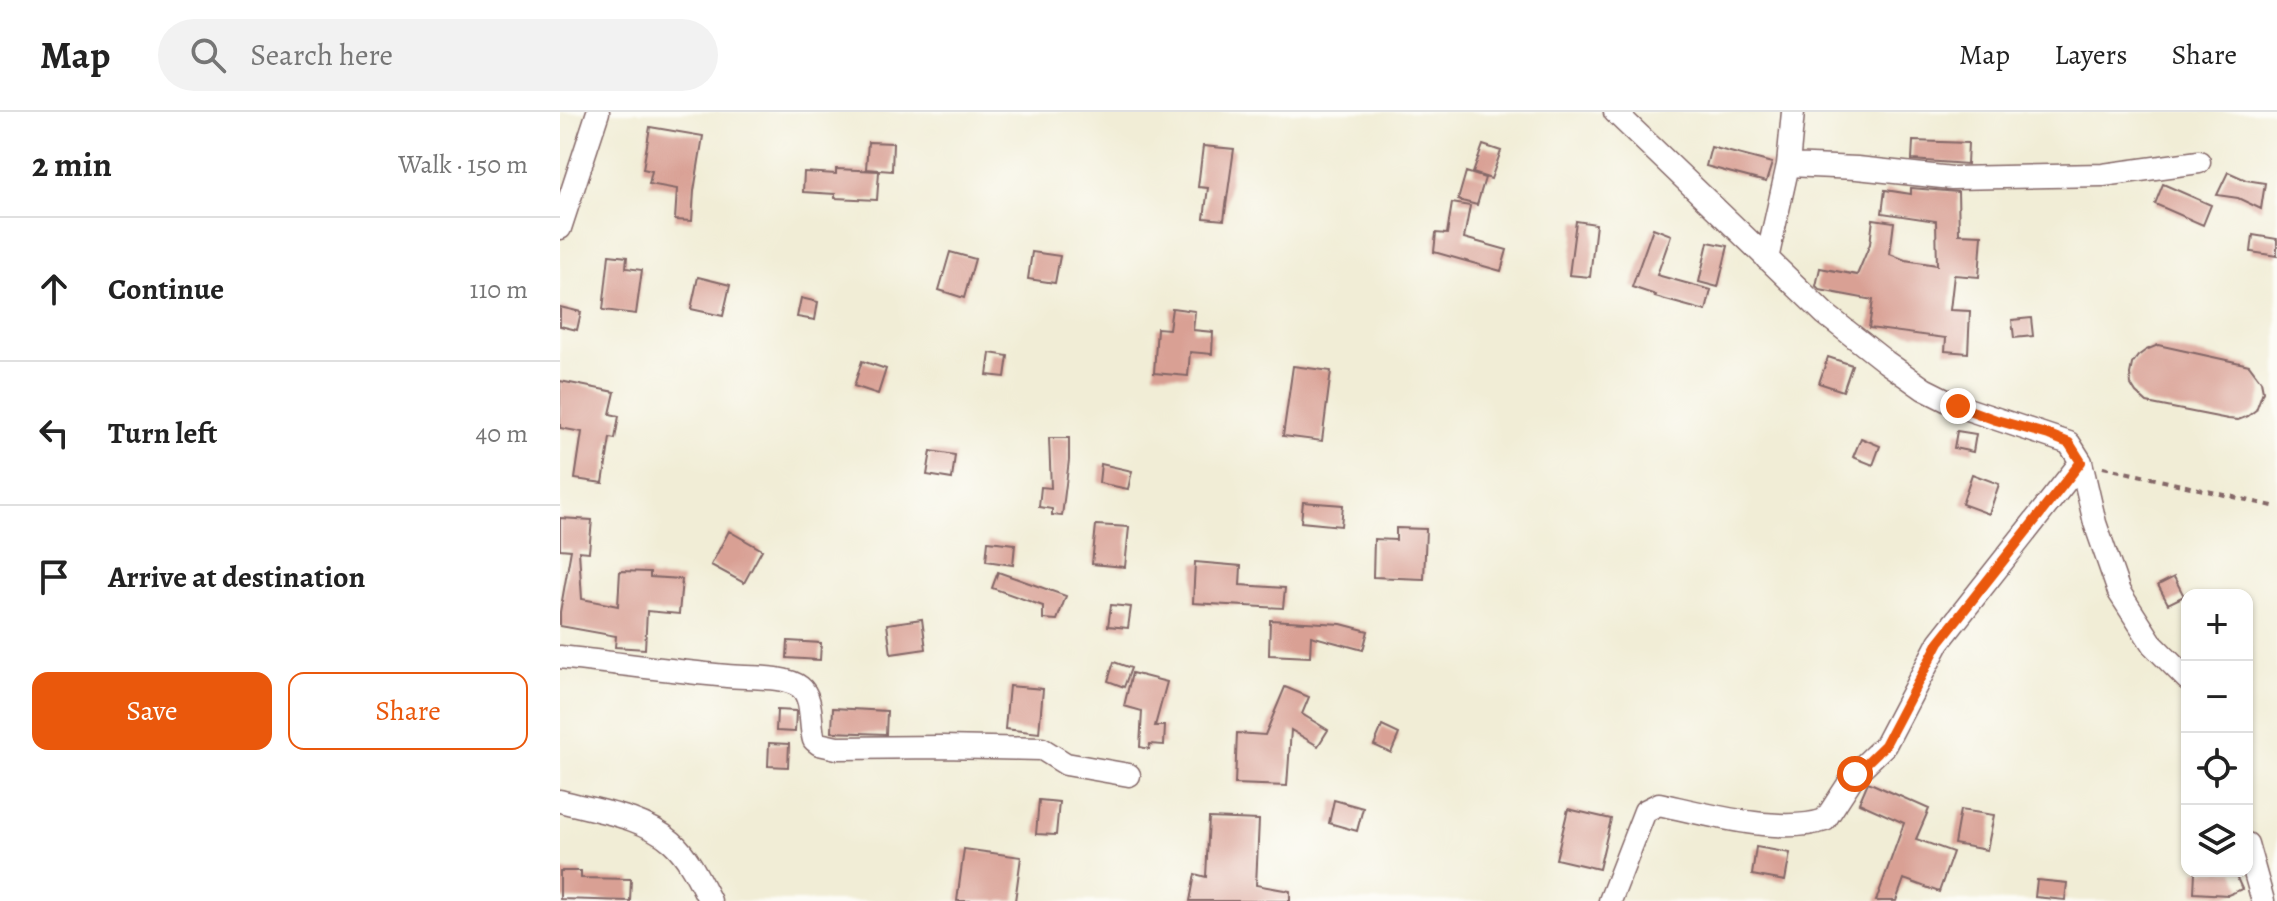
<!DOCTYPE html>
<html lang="en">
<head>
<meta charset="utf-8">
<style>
	:root { --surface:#fff; --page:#f2f2f2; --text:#222; --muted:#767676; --line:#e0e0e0; --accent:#ea580c }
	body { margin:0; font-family:Alegreya,serif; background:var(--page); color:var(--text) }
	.controls { position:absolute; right:24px; bottom:24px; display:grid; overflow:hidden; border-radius:16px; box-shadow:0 2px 6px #0004 }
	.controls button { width:72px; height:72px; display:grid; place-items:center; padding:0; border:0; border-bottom:2px solid var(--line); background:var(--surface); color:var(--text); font:40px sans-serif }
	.stop { position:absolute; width:24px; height:24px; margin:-18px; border:6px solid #ea580c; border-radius:50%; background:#fff }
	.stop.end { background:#ea580c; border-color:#fff; box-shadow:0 2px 8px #0008 }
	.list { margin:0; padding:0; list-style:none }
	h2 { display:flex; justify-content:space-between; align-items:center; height:104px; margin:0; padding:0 32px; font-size:34px }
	h2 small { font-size:26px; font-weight:400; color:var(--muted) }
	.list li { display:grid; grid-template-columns:52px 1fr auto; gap:24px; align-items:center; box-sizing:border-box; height:144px; padding:0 32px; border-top:2px solid var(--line) }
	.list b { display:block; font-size:30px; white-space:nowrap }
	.list em { font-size:26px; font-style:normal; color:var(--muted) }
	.actions { display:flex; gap:16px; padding:24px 32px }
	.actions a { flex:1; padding:18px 0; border:2px solid var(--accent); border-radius:16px; text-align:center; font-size:28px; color:var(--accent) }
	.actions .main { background:var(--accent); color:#fff }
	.icon { flex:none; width:44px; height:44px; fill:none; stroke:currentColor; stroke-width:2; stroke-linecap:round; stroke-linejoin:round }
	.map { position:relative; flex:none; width:1717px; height:789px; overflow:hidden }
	header { display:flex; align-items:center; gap:48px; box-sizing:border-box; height:112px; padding:0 40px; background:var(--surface); border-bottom:2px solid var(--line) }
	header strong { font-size:38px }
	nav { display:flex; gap:44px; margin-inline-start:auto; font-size:28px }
	.search { width:560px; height:72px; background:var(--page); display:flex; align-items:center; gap:20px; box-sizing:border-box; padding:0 28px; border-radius:44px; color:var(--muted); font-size:30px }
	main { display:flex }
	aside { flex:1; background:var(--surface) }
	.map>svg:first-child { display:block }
	.building { fill:#d9a094 }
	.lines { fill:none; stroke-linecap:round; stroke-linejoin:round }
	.minor-casing { stroke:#846767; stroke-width:25 }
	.path { stroke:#846767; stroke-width:4; stroke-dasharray:6 6; stroke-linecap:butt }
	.minor { stroke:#fff; stroke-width:22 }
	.route { stroke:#ea580c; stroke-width:10 }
</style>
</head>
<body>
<header>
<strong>Map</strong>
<div class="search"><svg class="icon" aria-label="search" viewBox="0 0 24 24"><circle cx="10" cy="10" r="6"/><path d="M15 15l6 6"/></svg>Search here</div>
<nav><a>Map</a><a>Layers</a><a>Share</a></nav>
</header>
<main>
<aside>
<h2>2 min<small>Walk · 150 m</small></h2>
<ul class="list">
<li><svg class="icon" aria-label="ahead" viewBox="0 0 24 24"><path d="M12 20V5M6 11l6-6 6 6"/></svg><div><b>Continue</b></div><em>110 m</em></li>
<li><svg class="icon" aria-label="left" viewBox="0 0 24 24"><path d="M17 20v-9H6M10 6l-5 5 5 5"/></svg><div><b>Turn left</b></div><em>40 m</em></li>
<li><svg class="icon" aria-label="arrive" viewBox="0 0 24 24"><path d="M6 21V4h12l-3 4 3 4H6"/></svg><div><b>Arrive at destination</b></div></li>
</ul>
<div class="actions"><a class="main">Save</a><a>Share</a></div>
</aside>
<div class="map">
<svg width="1717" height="789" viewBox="0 0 1717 789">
	<rect width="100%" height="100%" fill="#fdfcf7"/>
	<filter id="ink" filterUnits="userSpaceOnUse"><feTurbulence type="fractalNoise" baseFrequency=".0125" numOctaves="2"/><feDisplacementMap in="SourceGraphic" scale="16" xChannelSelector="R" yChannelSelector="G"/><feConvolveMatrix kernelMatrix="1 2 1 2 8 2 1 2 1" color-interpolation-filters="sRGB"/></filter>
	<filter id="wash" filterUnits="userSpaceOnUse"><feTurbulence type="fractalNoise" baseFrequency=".006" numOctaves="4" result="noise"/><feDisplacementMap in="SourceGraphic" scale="32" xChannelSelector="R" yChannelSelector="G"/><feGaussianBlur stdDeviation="1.8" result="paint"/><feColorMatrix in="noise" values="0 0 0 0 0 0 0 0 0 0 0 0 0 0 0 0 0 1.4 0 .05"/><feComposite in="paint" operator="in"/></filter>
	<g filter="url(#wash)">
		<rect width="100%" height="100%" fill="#f1edd6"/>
		<g id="blocks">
			<path class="building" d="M90 15 143 24 134 79 132 109 115 108 117 77 89 72 92 59 83 57Z
				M1353 29 1408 31 1407 52 1352 48Z
				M308 30 333 31 332 59 306 57Z
				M923 33 941 39 931 67 913 61Z
				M643 34 674 37 664 108 644 106 648 76 638 75Z
				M1151 35 1212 51 1206 70 1146 54Z
				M276 57 319 59 317 88 275 86V82L243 80 244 60 276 62Z
				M906 60 925 66 917 93 898 88Z
				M1668 60 1686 68 1705 71 1701 97 1678 86 1657 83Z
				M1603 72 1651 93 1643 113 1595 92Z
				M1351 76 1398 80 1399 122 1422 123 1419 165 1394 163 1390 198 1410 199 1408 241 1385 239 1386 226 1309 216 1313 188 1260 178 1256 174 1260 156 1297 163 1310 132 1313 107 1334 110 1330 142 1345 148 1377 153 1376 109 1322 101 1325 78 1351 82Z
				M892 91 910 94 904 126 947 138 941 159 874 140 876 121 887 122Z
				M1016 109 1036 112 1030 165 1009 163Z
				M1093 116 1111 123 1097 163 1151 178 1146 199 1095 185 1096 183 1072 175Z
				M1693 123 1717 127V144L1691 140Z
				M1148 130 1168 134 1158 175 1139 170Z
				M390 140 415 147 404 186 379 178Z
				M472 140 500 144 495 171 468 167Z
				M49 143 67 145 66 156 82 158 76 202 43 198Z
				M138 165 170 173 163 204 131 197Z
				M241 186 258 190 255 208 237 205Z
				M0 195 21 200 17 218 0 214Z
				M612 196 635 199 633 218 653 220 652 242 630 240 628 264 594 261 597 216 609 217Z
				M1471 206 1473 224 1454 226 1452 208Z
				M1598 233 1689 253 1701 269 1703 279 1696 298 1688 304 1678 308 1668 307 1587 291 1576 281 1571 273 1570 262 1572 252 1578 244 1586 238Z
				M430 241 448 244 445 265 427 263Z
				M1268 245 1292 253 1283 279 1259 271Z
				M302 249 326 257 318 282 294 274Z
				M733 254 771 259 762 329 723 324Z
				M0 269 55 280 50 302 59 304 55 327 50 326 43 371 15 367 22 320 0 316Z
				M1397 319 1416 322 1413 340 1394 336Z
				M489 326H509V348L502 404 492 403V397L479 395 481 375 491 376Z
				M1301 326 1320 334 1313 353 1293 345Z
				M371 339 395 343 392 367 367 363Z
				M541 352 572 359 568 377 539 371Z
				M1412 362 1439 372 1429 402 1402 392Z
				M743 390 783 393 781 414 741 410Z
				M0 406 32 408 29 440 19 439 22 487 58 494 60 459 90 460V465L122 467 119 502 87 499 85 537 55 535 56 524 0 514V500L11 438 0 437Z
				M536 413 569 415 565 455 532 452Z
				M836 416 866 417 864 467 813 465 814 427 836 428Z
				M169 419 202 438 184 471 151 453Z
				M428 429 455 432 453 453 426 449Z
				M635 450 681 454 680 473 725 476 723 496 633 491Z
				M438 460 506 484 497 508 483 507V494L432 476Z
				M1614 465 1624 484 1608 492 1598 473Z
				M551 493 571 495 568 516 548 514Z
				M362 507 366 537 331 542 327 512Z
				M710 508 781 512 808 519 803 538 751 524 750 545 709 543Z
				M228 529 261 531 260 548 227 546Z
				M554 550 571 556 564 575 548 569Z
				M572 561 607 570 595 614H605L604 633 590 632 589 637 580 635 582 599 564 594Z
				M449 574 483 577 479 621 445 617Z
				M725 575 749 585 742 602 768 618 758 634 731 618 727 674 675 672 677 621 705 623Z
				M273 596 327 599 326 622 272 620Z
				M217 598 236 599 235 620 216 619Z
				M822 614 839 622 831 641 814 633Z
				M209 631 229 632 228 655 208 654Z
				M1308 670 1369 697 1356 727 1393 740 1379 780 1344 767 1336 789H1316L1344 711 1299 691Z
				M479 688 499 690 496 723 476 722Z
				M774 688 803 696 797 719 769 711Z
				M1008 697 1051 707 1039 757 996 747Z
				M1400 698 1434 703 1427 738 1394 732Z
				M649 706 699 708 696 773 730 779V789H630L635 762 646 765Z
				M1196 735 1230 741 1225 769 1192 763Z
				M404 737 461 745 455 789H397Z
				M0 759H21V766L71 767 70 789 0 787Z
				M1635 759H1674L1682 777 1668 783 1634 781Z
				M1477 768 1507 771 1505 788 1475 785Z"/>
		</g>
	</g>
	<g filter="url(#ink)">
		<use href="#blocks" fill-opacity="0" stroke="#846767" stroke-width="2"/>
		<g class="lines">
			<g class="minor-casing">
				<path id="minor" d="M1055 0 1265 202 1326 250 1364 277 1398 294 1509 331 1521 350 1535 411 1559 480 1593 533 1627 567
					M1228 53 1297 56 1392 66 1543 63 1639 50
					M0 116 38 0
					M1207 147 1228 53 1233 0
					M0 545C56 551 111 559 167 564 187 566 225 563 240 575 254 586 249 612 254 628L259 632 277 636 381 635 482 637 506 652 569 663
					M0 689C37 699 82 704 112 730 129 745 140 770 150 789
					M1687 732 1703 789
					M1050 789 1085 699 1099 692C1145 702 1220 723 1265 708L1295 662 1325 633 1379 530 1521 350"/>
			</g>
			<path class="path" d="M1543 355 1717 395"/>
			<use href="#minor" class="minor"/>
		</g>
	</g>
	<g class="lines" filter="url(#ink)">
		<path class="route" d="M1295 662 1325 633 1379 530 1521 350 1509 331 1489 323 1436 308 1398 294"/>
	</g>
</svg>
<div class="controls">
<button>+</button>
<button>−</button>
<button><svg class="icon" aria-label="locate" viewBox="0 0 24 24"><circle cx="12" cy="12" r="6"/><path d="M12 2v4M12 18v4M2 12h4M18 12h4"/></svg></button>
<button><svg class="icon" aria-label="layers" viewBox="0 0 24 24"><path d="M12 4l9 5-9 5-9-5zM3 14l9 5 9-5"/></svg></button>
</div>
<div class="stop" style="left:1295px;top:662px"></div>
<div class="stop end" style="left:1398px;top:294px"></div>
</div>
</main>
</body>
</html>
